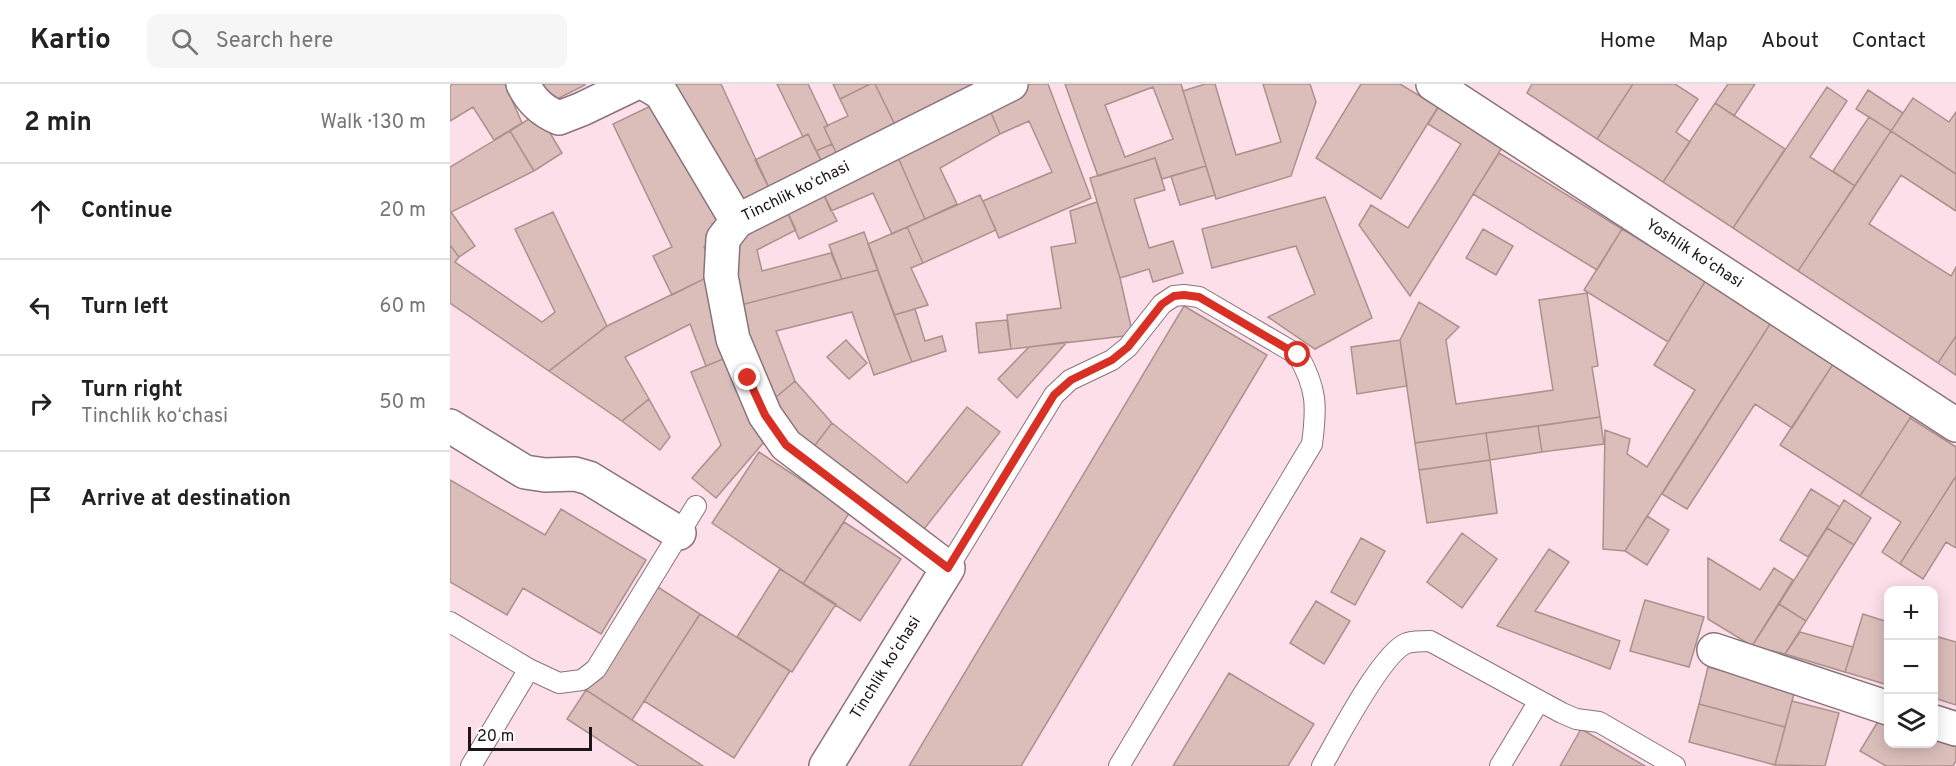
<!DOCTYPE html>
<html lang="en">
<head>
<meta charset="utf-8">
<style>
	:root { --surface:#fff; --page:#f6f6f6; --text:#222; --muted:#767676; --line:#e0e0e0 }
	body { margin:0; font-family:Overpass,sans-serif; background:var(--page); color:var(--text) }
	.controls { position:absolute; right:18px; bottom:18px; display:grid; overflow:hidden; border-radius:12px; box-shadow:0 3px 15px #0003 }
	.controls button { width:54px; height:54px; display:grid; place-items:center; padding:0; border:0; border-bottom:2px solid var(--line); background:var(--surface); color:var(--text); font:30px sans-serif }
	.scale { position:absolute; left:18px; bottom:15px; width:124px; box-sizing:border-box; padding-left:6px; border:3px solid #1e1518; border-top:0; font-size:16px; line-height:21px; white-space:nowrap; color:#1e1518; -webkit-text-stroke:4px #fff; paint-order:stroke }
	.stop { position:absolute; width:18px; height:18px; margin:-14px; border:4px solid #d93025; border-radius:50%; background:#fff }
	.stop.end { background:#d93025; border-color:#fff; box-shadow:0 2px 6px #0008 }
	.list { margin:0; padding:0; list-style:none }
	h2 { display:flex; justify-content:space-between; align-items:center; height:78px; margin:0; padding:0 24px; font-size:26px }
	h2 small { font-size:20px; font-weight:400; color:var(--muted) }
	.list li { display:grid; grid-template-columns:39px 1fr auto; gap:18px; align-items:center; box-sizing:border-box; height:96px; padding:0 24px; border-top:2px solid var(--line) }
	.list b { display:block; font-size:22px; white-space:nowrap }
	.list p { margin:0; font-size:20px; white-space:nowrap; color:var(--muted) }
	.list em { font-size:20px; font-style:normal; color:var(--muted) }
	.icon { flex:none; width:33px; height:33px; fill:none; stroke:currentColor; stroke-width:2; stroke-linecap:round; stroke-linejoin:round }
	.map { position:relative; flex:none; width:1506px; height:682px; overflow:hidden }
	header { display:flex; align-items:center; gap:36px; box-sizing:border-box; height:84px; padding:0 30px; background:var(--surface); border-bottom:2px solid var(--line) }
	header strong { font-size:28px }
	nav { display:flex; gap:33px; margin-inline-start:auto; font-size:21px }
	.search { width:420px; height:54px; background:var(--page); display:flex; align-items:center; gap:15px; box-sizing:border-box; padding:0 21px; border-radius:12px; color:var(--muted); font-size:22px }
	main { display:flex }
	aside { flex:1; background:var(--surface) }
	.map>svg:first-child { display:block }
	.building { fill:#dbbeba; stroke:#ab908c; stroke-width:1.5; fill-rule:evenodd }
	.lines { fill:none; stroke-linecap:round; stroke-linejoin:round }
	.lane-casing { stroke:#8b727b; stroke-width:22 }
	.street-casing { stroke:#8b727b; stroke-width:36 }
	.lane { stroke:#fff; stroke-width:20 }
	.street { stroke:#fff; stroke-width:33 }
	.route { stroke:#d93025; stroke-width:8 }
	.labels { text-anchor:middle; dominant-baseline:central; stroke-width:4.5; stroke-linejoin:round; paint-order:stroke }
	.street-label { font-size:16px; fill:#1e1518; stroke:#fff }
</style>
</head>
<body>
<header>
<strong>Kartio</strong>
<div class="search"><svg class="icon" aria-label="search" viewBox="0 0 24 24"><circle cx="10" cy="10" r="6"/><path d="M15 15l6 6"/></svg>Search here</div>
<nav><a>Home</a><a>Map</a><a>About</a><a>Contact</a></nav>
</header>
<main>
<aside>
<h2>2 min<small>Walk · 130 m</small></h2>
<ul class="list">
<li><svg class="icon" aria-label="ahead" viewBox="0 0 24 24"><path d="M12 20V5M6 11l6-6 6 6"/></svg><div><b>Continue</b></div><em>20 m</em></li>
<li><svg class="icon" aria-label="left" viewBox="0 0 24 24"><path d="M17 20v-9H6M10 6l-5 5 5 5"/></svg><div><b>Turn left</b></div><em>60 m</em></li>
<li><svg class="icon" aria-label="right" viewBox="0 0 24 24"><path d="M7 20v-9h11M14 6l5 5-5 5"/></svg><div><b>Turn right</b><p>Tinchlik koʻchasi</p></div><em>50 m</em></li>
<li><svg class="icon" aria-label="arrive" viewBox="0 0 24 24"><path d="M6 21V4h12l-3 4 3 4H6"/></svg><div><b>Arrive at destination</b></div></li>
</ul>
</aside>
<div class="map">
<svg width="1506" height="682" viewBox="0 0 1506 682">
	<rect width="100%" height="100%" fill="#fcdfe9"/>
	<path class="building" d="M3 0H55L72 39 44 56 23 23 0 37V2Z
		M91 0H135V1L101 18Z
		M221 0H271L322 110 290 124Z
		M327 0H358L378 42 374 43 382 60 366 67 358 50 353 53Z
		M383 0H420L390 15Z
		M420 0H425L449 49 390 77 374 43 398 32 390 15Z
		M425 0H527L449 49Z
		M576 0H598L641 114 549 154 533 117 602 88 579 37 550 50 537 19Z
		M615 0H731L756 82 712 95 705 74 648 92ZM703 3 723 55 675 73 655 21Z
		M755 0H765L786 71 831 58 813 0H860L866 18 841 92 766 115 733 7Z
		M911 0H950L988 23 931 115 866 74Z
		M1082 0H1183L1147 55 1077 9Z
		M1183 0H1225L1248 15 1226 48 1240 58 1213 98 1147 55Z
		M1278 0H1305L1284 32 1265 19Z
		M1377 3 1397 17 1360 73 1405 102 1348 187 1283 144Z
		M1418 6 1453 29 1441 47 1406 25Z
		M994 14 1058 54 960 212 909 141 921 121 958 144 1011 60 978 40Z
		M1463 14 1499 38 1506 28V90L1441 47Z
		M213 16 272 135 262 140 270 156 254 163 266 189 222 211 203 172 222 163 163 40Z
		M537 19 550 50 490 84 507 120 475 135 447 71Z
		M1265 19 1335 65 1283 144 1213 98Z
		M88 29 112 69 84 87 60 47Z
		M1419 33 1441 47 1405 102 1383 87Z
		M60 47 84 87 1 128 25 162 9 173 0 161V83Z
		M1441 47 1506 90V127L1451 91 1419 140 1501 192 1506 183V252L1488 279 1348 187Z
		M358 50 375 84 322 110 305 76Z
		M382 60 390 77 375 84 366 67Z
		M1049 69 1172 145 1147 186 1023 110Z
		M447 71 475 135 442 150 423 109 381 127 369 100Z
		M705 74 715 106 684 115 699 164 723 157 733 189 703 198 699 185 670 194 640 94Z
		M756 82 765 111 730 121 721 92Z
		M373 109 387 137 349 155 336 125Z
		M530 111 546 146 473 179 457 143Z
		M875 113 922 234 865 265 818 233 865 210 846 162 762 184 752 145Z
		M647 118 670 194 683 251 561 265 557 231 611 224 601 163 626 159 620 127Z
		M336 125 346 146 307 166 312 187 381 169 392 195 283 223 290 141Z
		M103 128 157 242 99 287 0 219V161L9 173 5 178 92 238 105 228 65 145Z
		M457 143 473 179 461 184 478 221 444 231 418 160Z
		M1033 145 1063 162 1046 191 1016 174Z
		M1172 145 1256 196 1218 258 1134 206Z
		M414 148 428 186 392 195 379 161Z
		M428 186 462 278 424 291 402 228 326 247 345 297 318 320 283 223Z
		M266 189 283 271 256 282 240 240 175 273 199 315 172 337 99 287 157 242Z
		M1256 196 1322 237 1175 467 1153 465 1155 346 1180 355 1177 370 1197 383 1245 306 1204 281Z
		M1137 209 1148 282 1142 283 1150 333 965 359 950 256 969 218 1009 243 996 256 1006 320 1103 306 1089 216Z
		M734 222 817 271 571 682H459Z
		M465 225 475 257 492 252 496 267 462 278 444 231Z
		M557 236 561 265 529 269 526 239Z
		M1322 237 1385 277 1342 344 1305 320 1237 425 1212 410Z
		M1506 252V291L1488 279Z
		M396 256 417 279 399 295 377 273Z
		M950 256 957 302 907 310 901 263Z
		M617 258 567 314 548 295 579 263Z
		M283 271 320 351 266 414 242 394 271 361 241 288Z
		M1385 277 1464 328 1410 412 1330 361Z
		M345 297 382 339 359 369 318 320Z
		M199 315 220 353 210 366 172 337Z
		M517 323 550 348 467 454 359 369 382 339 457 399Z
		M1150 333 1154 360 1092 368 1088 342Z
		M1460 334 1506 363V392L1450 480 1432 468 1451 438 1410 412Z
		M1088 342 1092 368 1040 376 1036 349Z
		M1036 349 1040 376 969 386 965 359Z
		M309 368 400 428 353 500 262 439Z
		M1040 376 1047 429 977 439 969 386Z
		M1506 392V464L1496 458 1473 495 1450 480Z
		M0 396 95 451 111 425 196 476 151 550 73 504 57 531 0 498Z
		M1361 405 1390 423 1358 473 1330 456Z
		M1394 416 1421 434 1404 461 1377 444Z
		M1197 432 1219 446 1197 481 1175 467Z
		M394 438 451 475 410 537 353 500Z
		M1377 444 1404 461 1356 537 1329 520Z
		M1012 449 1047 475 1012 524 977 498Z
		M911 454 935 467 905 521 881 508Z
		M1099 465 1119 478 1085 527 1170 557 1160 585 1047 542Z
		M1258 474 1310 506 1324 484 1343 496 1302 562 1258 535Z
		M330 485 386 520 342 588 287 553Z
		M203 500 250 530 182 636 136 606Z
		M1195 516 1254 533 1239 583 1180 567Z
		M866 517 900 537 874 580 840 559Z
		M1329 520 1356 537 1335 570 1302 562Z
		M250 530 340 587 284 674 194 617Z
		M1413 530 1438 538V601L1395 588Z
		M1350 548 1403 563 1395 588 1335 570Z
		M1485 552 1506 558V621L1484 614Z
		M1258 583 1345 606 1335 643 1249 620Z
		M779 589 864 640 838 682H723Z
		M136 606 182 636 253 682H189L117 635Z
		M1342 617 1389 629 1375 682 1325 681Z
		M1249 620 1335 643 1325 681 1239 658Z
		M1432 631 1438 633V660H1484V647L1506 661V677L1503 682H1436L1410 667Z
		M1131 645 1195 682H1110Z"/>
	<g class="lines">
		<g class="lane-casing">
			<path id="lane" d="M498 484 604 311 620 296 662 276 678 263 712 220 724 212 734 211 749 213 848 271C867 305 867 322 862 360L669 682
				M0 538 79 585 109 599 132 596 146 585 246 422
				M21 682 79 585
				M872 682C887 656 932 568 957 559 964 557 973 557 980 557L1112 629 1126 635 1149 638 1225 682
				M1050 682 1089 617"/>
		</g>
		<g class="street-casing">
			<path id="street" d="M73 0C81 17 92 27 109 34L132 25 184 0
				M196 0 211 9 287 137
				M983 0 1506 341
				M0 342 75 388 95 391 125 390 139 394 229 449
				M1264 566 1438 624
				M1484 638 1506 645
				M376 682 498 484 336 361 315 331 283 255 271 192 273 155 287 137 561 0"/>
		</g>
		<use href="#lane" class="lane"/>
		<use href="#street" class="street"/>
	</g>
	<g class="lines">
		<path class="route" d="M298 294 315 331 336 361 498 484 604 311 621 296 662 276 678 263 712 220 724 212 734 211 749 213 848 271"/>
	</g>
	<g class="labels">
		<g class="street-label">
			<text transform="translate(346 108) rotate(-26)">Tinchlik koʻchasi</text>
			<text transform="translate(1244 170) rotate(33)">Yoshlik koʻchasi</text>
			<text transform="translate(436 584) rotate(-58)">Tinchlik koʻchasi</text>
		</g>
	</g>
</svg>
<div class="controls">
<button>+</button>
<button>−</button>
<button><svg class="icon" aria-label="layers" viewBox="0 0 24 24"><path d="M12 4l9 5-9 5-9-5zM3 14l9 5 9-5"/></svg></button>
</div>
<div class="scale">20 m</div>
<div class="stop" style="left:848px;top:271px"></div>
<div class="stop end" style="left:298px;top:294px"></div>
</div>
</main>
</body>
</html>
